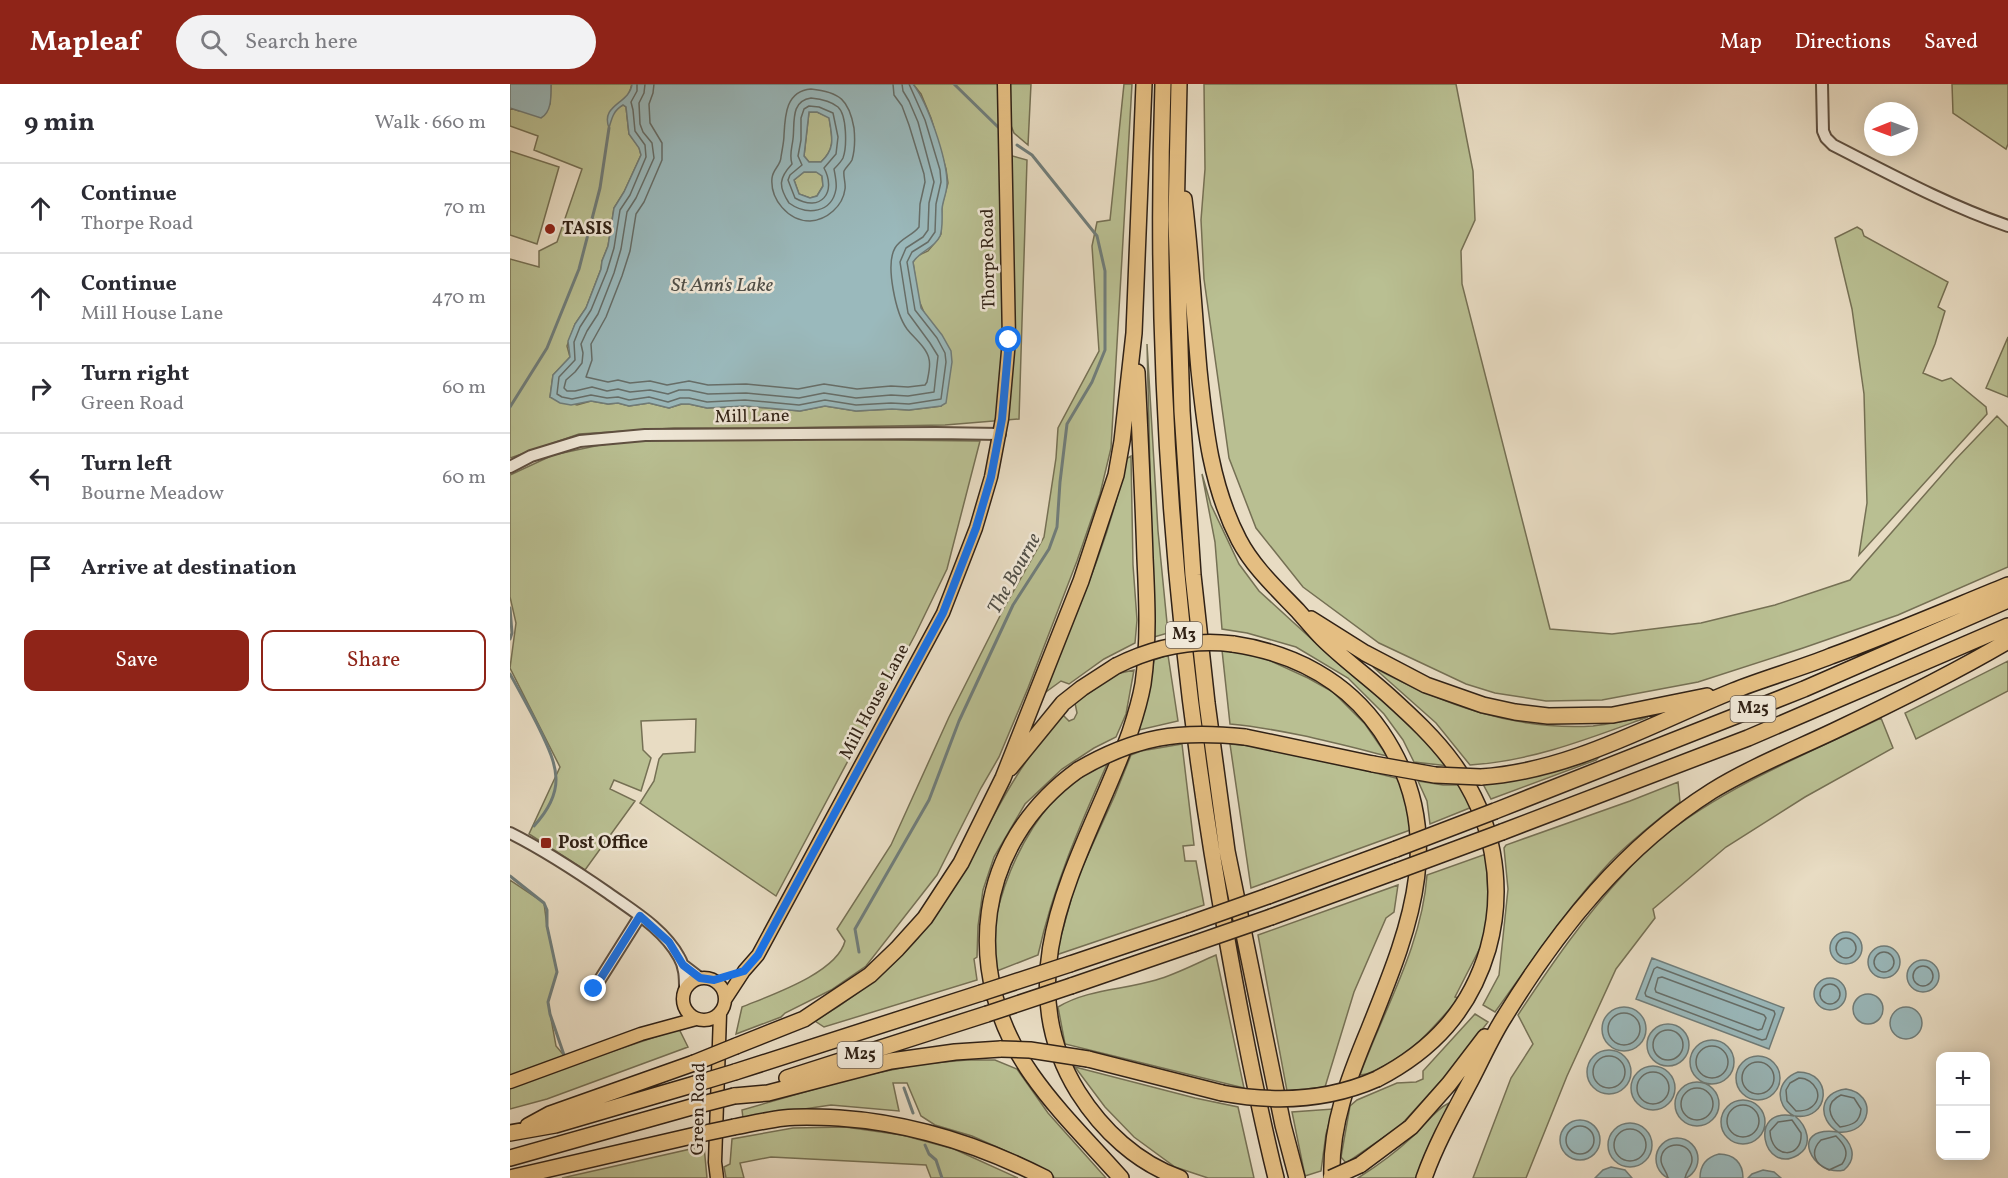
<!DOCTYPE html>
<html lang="en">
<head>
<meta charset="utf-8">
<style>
	:root { --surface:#fff; --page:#f2f2f3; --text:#2b2b33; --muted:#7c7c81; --line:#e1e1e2; --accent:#8f2418 }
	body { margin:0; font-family:Vollkorn,serif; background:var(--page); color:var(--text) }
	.controls { position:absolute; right:18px; bottom:18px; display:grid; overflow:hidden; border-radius:12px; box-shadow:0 3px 15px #0003 }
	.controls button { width:54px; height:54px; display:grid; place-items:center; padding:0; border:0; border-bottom:2px solid var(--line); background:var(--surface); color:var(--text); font:30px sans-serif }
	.compass { position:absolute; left:1354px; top:18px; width:54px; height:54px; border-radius:50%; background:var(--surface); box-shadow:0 3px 15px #0003; rotate:269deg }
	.stop { position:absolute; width:18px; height:18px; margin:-14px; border:4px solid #1a73e8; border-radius:50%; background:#fff }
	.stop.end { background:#1a73e8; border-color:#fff; box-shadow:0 2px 6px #0008 }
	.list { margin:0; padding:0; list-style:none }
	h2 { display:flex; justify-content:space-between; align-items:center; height:78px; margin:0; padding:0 24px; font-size:26px }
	h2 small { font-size:20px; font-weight:400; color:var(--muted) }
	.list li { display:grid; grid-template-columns:39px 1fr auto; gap:18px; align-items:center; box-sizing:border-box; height:90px; padding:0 24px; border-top:2px solid var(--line) }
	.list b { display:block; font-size:22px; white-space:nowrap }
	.list p { margin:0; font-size:20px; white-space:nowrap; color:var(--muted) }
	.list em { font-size:20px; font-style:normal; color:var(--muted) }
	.actions { display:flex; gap:12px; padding:18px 24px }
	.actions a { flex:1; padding:14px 0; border:2px solid var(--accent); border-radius:12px; text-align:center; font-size:21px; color:var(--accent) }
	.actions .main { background:var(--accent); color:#fff }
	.icon { flex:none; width:33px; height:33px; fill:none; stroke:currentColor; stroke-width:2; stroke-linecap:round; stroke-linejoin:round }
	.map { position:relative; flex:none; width:1498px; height:1094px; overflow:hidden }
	header { display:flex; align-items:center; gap:36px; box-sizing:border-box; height:84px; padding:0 30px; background:var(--accent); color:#fff }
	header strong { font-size:28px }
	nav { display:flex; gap:33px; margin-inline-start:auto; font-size:21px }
	.search { width:420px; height:54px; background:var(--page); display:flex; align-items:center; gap:15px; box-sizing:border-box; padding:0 21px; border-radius:33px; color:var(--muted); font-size:22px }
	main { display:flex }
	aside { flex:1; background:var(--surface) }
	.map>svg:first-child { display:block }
	.green { fill:#b9bf92; stroke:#757054; stroke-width:1.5 }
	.water { fill:#9ab9bc; stroke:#707d7a; stroke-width:1.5; fill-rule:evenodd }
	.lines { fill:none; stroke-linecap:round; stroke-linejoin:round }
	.shore { stroke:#666e69; stroke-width:1.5 }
	.stream { stroke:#707d7a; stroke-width:3 }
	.minor-casing { stroke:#5f5041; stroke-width:14 }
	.major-casing { stroke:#312216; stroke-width:15 }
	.highway-casing { stroke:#312216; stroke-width:18 }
	.minor { stroke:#f0e8d8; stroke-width:10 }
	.major { stroke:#e4be82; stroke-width:12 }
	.highway { stroke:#e4be82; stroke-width:15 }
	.highway-bridge-casing { stroke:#312216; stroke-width:18; stroke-linecap:butt }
	.highway-bridge { stroke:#e4be82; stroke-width:15 }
	.route { stroke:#1a73e8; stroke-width:8 }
	.poi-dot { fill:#8f2418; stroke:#f0e8d8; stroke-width:2 }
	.labels { text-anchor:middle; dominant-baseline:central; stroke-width:5; stroke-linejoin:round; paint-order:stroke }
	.shield { fill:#f0e8d8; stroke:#6a5d50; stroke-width:1.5 }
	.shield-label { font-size:16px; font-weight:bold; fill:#312216 }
	.poi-label { font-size:18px; font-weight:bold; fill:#312216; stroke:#f0e8d8; text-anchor:start }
	.street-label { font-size:18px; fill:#312216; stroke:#f0e8d8 }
	.water-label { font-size:20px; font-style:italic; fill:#504f48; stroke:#f0e8d8 }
</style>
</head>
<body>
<header>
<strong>Mapleaf</strong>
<div class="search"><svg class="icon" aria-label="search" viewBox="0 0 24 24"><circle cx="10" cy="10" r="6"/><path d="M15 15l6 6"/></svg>Search here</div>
<nav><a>Map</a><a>Directions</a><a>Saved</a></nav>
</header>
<main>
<aside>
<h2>9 min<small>Walk · 660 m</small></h2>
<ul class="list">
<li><svg class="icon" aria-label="ahead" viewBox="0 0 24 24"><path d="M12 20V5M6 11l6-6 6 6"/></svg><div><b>Continue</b><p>Thorpe Road</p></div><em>70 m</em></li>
<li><svg class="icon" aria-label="ahead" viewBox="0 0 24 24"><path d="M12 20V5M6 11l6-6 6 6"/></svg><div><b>Continue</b><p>Mill House Lane</p></div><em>470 m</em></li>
<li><svg class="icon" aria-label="right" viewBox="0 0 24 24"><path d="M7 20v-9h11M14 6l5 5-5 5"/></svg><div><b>Turn right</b><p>Green Road</p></div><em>60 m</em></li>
<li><svg class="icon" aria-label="left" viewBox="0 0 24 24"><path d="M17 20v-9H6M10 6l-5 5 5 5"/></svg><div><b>Turn left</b><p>Bourne Meadow</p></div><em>60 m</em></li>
<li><svg class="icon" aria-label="arrive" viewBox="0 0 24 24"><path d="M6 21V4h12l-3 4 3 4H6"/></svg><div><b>Arrive at destination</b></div></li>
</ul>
<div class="actions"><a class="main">Save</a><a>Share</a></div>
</aside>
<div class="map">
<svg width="1498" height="1094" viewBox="0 0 1498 1094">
	<rect width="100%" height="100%" fill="#e8dcc3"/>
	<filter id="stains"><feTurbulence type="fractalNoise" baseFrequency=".00333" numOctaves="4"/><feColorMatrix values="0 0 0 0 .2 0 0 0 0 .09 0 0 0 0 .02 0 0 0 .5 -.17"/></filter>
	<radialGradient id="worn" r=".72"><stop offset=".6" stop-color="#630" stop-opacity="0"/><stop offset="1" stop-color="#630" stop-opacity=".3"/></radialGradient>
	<path class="green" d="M41 0H122L119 10 107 24 113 21 116 23 119 50 129 63 131 71 114 108 104 124 98 162 92 177 91 185 76 224 65 240 57 262 60 273 43 291 40 313 67 321 81 317 98 320 108 319 119 322 139 319 159 324 172 320H179L197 324 235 322 290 327 315 322 346 327 382 325 399 326 431 322 415 231 408 214 403 178 407 172 418 167 428 155 431 150 432 121 438 99 436 85 421 34 411 10 403 0H521L518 61 504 49 495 27V70L517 76 509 335 435 341 263 344H164L69 350 0 374V175L29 183V167L47 158 72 85 24 66 28 52 0 42V24L9 27 40 20Z
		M614 0H622L601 364 590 410 567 477 518 604 489 673 471 704 427 791 356 882 321 906 275 929 271 933 226 950 232 923C261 911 327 889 335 857L327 845 381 761 439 633 494 524 534 453 546 374 548 344 589 267 582 162 587 138 600 136Z
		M694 0H946L963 87 965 136 951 167 952 200 1040 545 1102 550 1191 539 1265 521 1340 496 1445 376 1487 332 1498 343V483L1388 531 1293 564 1188 598 1092 616 1036 617 985 609 956 600 869 559 793 503 746 444 719 374 694 195 691 136 695 85Z
		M1442 0H1498V60L1496 65 1443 29Z
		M299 28H307L319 33C322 53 326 64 311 78H299L294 72Z
		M0 67 49 83 27 160 0 151Z
		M294 88H307L312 92 313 102 307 112 300 114 289 110 284 96Z
		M1347 143 1352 146 1354 152 1438 198 1428 223 1435 227 1425 260 1413 289 1432 297 1441 294 1476 323 1477 330 1349 471 1357 419 1354 310 1342 225 1325 154Z
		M1498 253V313L1476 304Z
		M637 260 648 447 658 549 644 553Z
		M288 355 470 357 437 485 405 551 266 812 130 719 144 697 149 675 153 670 185 668 186 635 131 637 133 666 141 674 131 707 104 696 100 705 125 717 75 786 19 750 50 683 0 584 6 539 0 513V391L43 371 90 361 134 356Z
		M621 372 623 481 627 536 625 559 594 575 559 600 551 597 533 610C564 534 600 457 616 375Z
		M692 390 701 421 729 480 749 507 831 582 892 630 939 682 904 678 893 656 874 630 838 594 786 563 737 549 712 545 705 458Z
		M712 566 745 570 798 594 823 608 855 640 877 672C825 659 773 645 720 640Z
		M658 571 668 637 629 646 635 625 644 576Z
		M1498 577V607L1406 655 1395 629Z
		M863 583C932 620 1004 647 1083 642 1101 640 1120 635 1138 633 1080 654 1023 677 960 681L926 639Z
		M624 586 616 630 606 653 584 664 552 685 515 720 484 773 473 806 468 842 467 873 464 875 467 896 314 943 305 937C352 909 397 874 428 828 458 785 478 737 506 693 520 670 536 650 552 630L559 637 564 635 567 629 565 619 606 590Z
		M1371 634 1383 664 1295 713 1216 763 1143 825 1145 834 1106 885 1057 992 1016 1094H963L1001 994 1023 960 1008 931C1041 881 1074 833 1115 789 1123 780 1131 770 1140 763 1207 705 1293 672 1371 634Z
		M672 660 684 761 673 762 675 777H686L694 821 546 871 566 797 605 711 621 671 631 667Z
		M720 660 765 664 890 695 903 745 741 804Z
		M1093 669 1086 676 981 715 973 700 1010 695Z
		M598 678C570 741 543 803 528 871L487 887C484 871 481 853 485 837 499 774 535 703 598 678Z
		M908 697 933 701H950L962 723 920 740 917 717Z
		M1168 698 1170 718C1146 737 1121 756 1100 778 1057 824 1022 877 985 928L973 921 989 891 998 805 994 764 996 761 1120 717Z
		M976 770 979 827 972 860 945 913 949 914C924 943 903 969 868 985 862 988 857 991 850 991 874 925 912 862 917 791Z
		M0 796 34 819 37 842 47 888 38 918 46 962 62 981 169 945 178 963 37 1015 0 1025Z
		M888 801 884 828 876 834 844 908 815 1003 777 1007 748 851Z
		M706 871 734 1004 555 960 548 923C578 905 613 906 646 896 667 890 687 879 706 871Z
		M965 930 978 938 938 989 890 1042 836 1079 831 1073 840 1022 847 1016 887 999 906 998 913 995V987Z
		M457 976H485L507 985 538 1029 596 1094H545L512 1074 462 1052 425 1041 411 1032 397 999H383L389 1027 321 1021 233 1034 232 1026 347 993 411 980Z
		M565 983 685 1014 728 1023 744 1094H698L665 1083 624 1053 595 1023Z
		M939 1019 915 1072 907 1094H848C867 1082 885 1069 901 1054 914 1043 924 1026 939 1019Z
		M823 1025 816 1050 811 1087 795 1092 782 1028Z
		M335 1043 392 1051 444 1065 508 1094H421L416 1081 261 1073 230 1079 234 1094H216L214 1083 220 1080 222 1055 283 1044Z
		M194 1062 197 1094H52Z"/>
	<path class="water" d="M0 0H41C41 12 42 28 31 34L0 24Z
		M122 0H403C418 19 436 73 437 97 438 106 433 115 432 125 432 134 433 144 430 152 424 165 410 167 403 178L411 224 432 251 441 267 442 278 436 319 431 322 399 326 382 325 346 327 315 322 290 327 235 322 197 324 179 320H171L159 324 139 319 119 322 108 319 98 320 81 317 61 321 50 319 40 313 43 291 60 273 58 257 65 240 76 224 91 185 92 177 98 162 104 124 114 108 131 71 129 64 119 50 116 23 113 21C103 27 102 34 99 44 90 20 120 20 122 0ZM299 28H307L319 34C322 53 326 64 311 78H299L294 72ZM294 88H306L312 92 313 102 307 112 300 114 289 110 284 96Z
		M1320 864a16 16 0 1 1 32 0a16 16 0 1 1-32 0Z
		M1358 878a16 16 0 1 1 32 0a16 16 0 1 1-32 0Z
		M1142 874 1274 924 1259 965 1126 915Z
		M1397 892a16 16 0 1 1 32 0a16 16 0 1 1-32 0Z
		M1304 910a16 16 0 1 1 32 0a16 16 0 1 1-32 0Z
		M1343 925a15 15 0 1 1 30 0a15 15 0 1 1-30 0Z
		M1092 945a22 22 0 1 1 44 0a22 22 0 1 1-44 0Z
		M1380 939a16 16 0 1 1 32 0a16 16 0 1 1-32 0Z
		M1137 961a21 21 0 1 1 42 0a21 21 0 1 1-42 0Z
		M1180 978a22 22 0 1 1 44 0a22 22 0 1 1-44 0Z
		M1077 988a22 22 0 1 1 44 0a22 22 0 1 1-44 0Z
		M1226 994a22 22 0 1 1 44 0a22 22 0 1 1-44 0Z
		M1121 1004a22 22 0 1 1 44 0a22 22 0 1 1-44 0Z
		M1288 988C1324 988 1320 1037 1285 1032 1297 1042 1304 1061 1288 1071 1253 1092 1237 1022 1284 1032 1264 1021 1266 996 1288 988Z
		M1165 1020a22 22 0 1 1 44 0a22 22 0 1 1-44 0Z
		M1336 1005C1368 1010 1362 1051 1328 1048 1341 1057 1349 1073 1334 1086 1303 1094 1276 1041 1328 1048 1307 1035 1309 1008 1336 1005Z
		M1211 1038a22 22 0 1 1 44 0a22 22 0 1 1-44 0Z
		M1050 1056a20 20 0 1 1 40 0a20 20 0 1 1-40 0Z
		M1098 1061a22 22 0 1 1 44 0a22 22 0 1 1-44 0Z
		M1146 1075a21 21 0 1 1 42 0a21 21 0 1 1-42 0Z
		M1209 1070C1224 1070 1233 1079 1233 1094H1190C1190 1081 1197 1073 1209 1070Z
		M1101 1083 1115 1086 1122 1094H1085L1093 1086Z
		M1253 1086 1264 1088 1271 1094H1238L1242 1090Z"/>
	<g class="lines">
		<path class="shore" d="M127 0V7L121 18 123 26 125 47 135 61 136 73 120 111 110 126 104 164 97 187 81 226 70 243 64 258 65 276 49 293 47 310 52 313 62 315 81 311 97 314 108 313 119 316 139 313 158 318 170 314H179L197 318 235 316 289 321 315 316 346 321 381 319 399 320 431 315 436 278 435 269 427 254 405 226 397 178 402 168 418 158 425 148 426 120 431 98 430 86 415 36 399 0
			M135 0 134 9 129 19 130 40 133 48 142 59 144 74 126 114 117 128 111 165 104 189 88 230 77 247 71 260 73 269 72 279 65 288 56 296 54 304 57 307H65L82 303 97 307 108 305 120 308 140 306 158 310 169 306H179L198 310 236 309 289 314 314 309 346 314 381 311 398 312 424 308 428 272 420 259 398 229 390 178 396 164 413 153 418 146 419 119 424 98 408 38 399 17 393 7 392 0
			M144 0 143 9 139 20 140 39 152 59V76L134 118 126 130 120 167 112 192 96 233 81 260 82 276 76 293 98 298 108 296 120 299 140 297 157 301 179 297 198 301 236 300 288 305 314 300 347 305 381 302 398 303 415 301 417 298C418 292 421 282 419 275 417 264 404 254 397 245 386 230 375 181 385 164 391 154 402 152 409 143L410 120 415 98 414 90 399 41 392 22 384 11 383 0
			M301 5C330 8 339 16 344 44 345 54 345 66 342 76 340 80 336 83 334 87 333 92 336 100 335 105 333 122 317 136 300 137 278 137 260 115 262 94 263 85 271 81 271 73 272 66 274 58 274 51 275 31 276 7 301 5Z
			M301 14C310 15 321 17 328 23 337 31 337 63 333 74 331 78 327 82 324 85 325 91 327 99 326 105 322 129 297 132 279 119 268 102 269 94 282 80 279 71 282 64 283 55 285 39 280 17 301 14Z
			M299 22 309 23 323 29 328 53 326 70 314 84C327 108 311 129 285 114L278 96 280 91 292 81 288 72 291 56V34L294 25Z
			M1326 864a10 10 0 1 1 20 0a10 10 0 1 1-20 0Z
			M1364 878a10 10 0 1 1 20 0a10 10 0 1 1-20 0Z
			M1403 892a10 10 0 1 1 20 0a10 10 0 1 1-20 0Z
			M1147 883 1264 927 1265 930 1256 955 1252 956 1136 912 1135 909 1144 885Z
			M1152 893 1254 931 1256 934 1252 945 1248 946 1146 908 1145 905 1148 894Z
			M1310 910a10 10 0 1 1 20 0a10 10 0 1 1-20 0Z
			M1098 945a16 16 0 1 1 32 0a16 16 0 1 1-32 0Z
			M1143 961a15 15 0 1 1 30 0a15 15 0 1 1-30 0Z
			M1186 978a16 16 0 1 1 32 0a16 16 0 1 1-32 0Z
			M1083 988a16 16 0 1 1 32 0a16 16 0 1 1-32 0Z
			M1232 994a16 16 0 1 1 32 0a16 16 0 1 1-32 0Z
			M1127 1004a16 16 0 1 1 32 0a16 16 0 1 1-32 0Z
			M1289 994C1305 994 1316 1014 1300 1024 1296 1027 1291 1027 1286 1027L1277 1017 1276 1006 1280 999Z
			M1171 1020a16 16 0 1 1 32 0a16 16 0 1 1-32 0Z
			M1331 1011 1344 1014 1351 1025C1350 1039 1342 1041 1330 1043 1319 1033 1314 1019 1331 1011Z
			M1217 1037a16 16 0 1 1 32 0a16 16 0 1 1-32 0Z
			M1282 1036 1291 1049C1293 1075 1261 1076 1260 1047L1268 1038Z
			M1056 1056a14 14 0 1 1 28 0a14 14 0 1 1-28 0Z
			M1104 1061a16 16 0 1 1 32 0a16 16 0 1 1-32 0Z
			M1326 1052C1335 1061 1340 1069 1332 1080L1319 1086C1305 1081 1299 1068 1311 1056Z
			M1158 1094C1157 1087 1151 1083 1151 1076 1151 1056 1182 1056 1182 1076 1182 1083 1176 1087 1175 1094"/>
		<path class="stream" d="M444 0 488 43
			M0 323 37 264 69 185 90 104 99 44
			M0 524 2 549 0 555
			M0 590C10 608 20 626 29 644 48 683 57 706 24 742
			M0 792 34 819 37 826V842L47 888 38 918 40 930 54 971
			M349 868 345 845 419 716 449 637 503 521 539 465 547 443 550 398 557 340 582 298 595 266V187L587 152 522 71 507 61
			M394 1004 403 1029
			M415 1061 419 1070 426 1076 432 1094"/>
		<g class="minor-casing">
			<path id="minor" d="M1312 0 1313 47 1316 54 1323 61C1380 90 1437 121 1498 142
				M0 383 21 372 70 357 135 351 426 349 490 350
				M0 749C34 766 66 787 98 809 123 827 154 845 169 873 175 883 175 894 175 905
				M173 881 190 894
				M84 905 130 832"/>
		</g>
		<g class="major-casing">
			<path id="major" d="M173 915a21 21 0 1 1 42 0a21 21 0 1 1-42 0Z
				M215 916 234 887 248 871 433 529 466 444 481 393 492 335 499 256 494 0
				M0 998 131 950 186 935
				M207 1094 205 1078 210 930"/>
		</g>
		<g class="highway-casing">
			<path id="highway" d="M653 0C643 288 666 578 718 861 732 939 747 1017 766 1094
				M669 0 666 136 672 327 683 491 697 619 717 767 773 1041 787 1094
				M674 115C681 172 684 229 689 286 695 345 701 402 729 456 743 483 767 505 788 527 796 536 804 546 812 554 833 575 857 592 879 612 901 632 925 654 943 679 983 733 996 801 978 865 960 926 923 966 867 995
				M627 288C630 350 633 412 635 474 637 516 639 558 633 600 630 617 625 633 620 648 578 766 491 884 568 1008 592 1046 627 1079 670 1094
				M801 535 855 569 916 601 973 621 1005 628 1038 632 1103 631 1197 612
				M723 560C783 569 836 596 871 647 940 749 900 843 859 945 839 993 820 1041 822 1094
				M735 653 863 680
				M500 684 553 619 572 604 606 582
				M568 686C465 760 450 889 522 991 548 1028 581 1060 611 1094
				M971 693C1061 687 1141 640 1223 607 1255 594 1289 585 1321 572 1381 550 1439 525 1498 501
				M985 727 1294 605 1498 516
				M992 748 1238 654 1498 542
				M758 812 886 765
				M761 833 887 787
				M560 880 679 840
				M561 902 683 860
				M226 962 294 935 360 891 387 865 415 834 451 779 493 694 571 497 606 391 612 357 624 249 634 0
				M578 975 712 1009
				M225 988 471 909
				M277 994 477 930
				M224 1012 258 1009 381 977 445 968 491 965
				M18 1042 40 1030 184 979
				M224 1043C240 1040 257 1036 274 1034 292 1032 311 1033 329 1034 403 1039 470 1061 535 1094
				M0 1049 45 1041 185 1000
				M0 1074 185 1022
				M850 1081 901 1043 939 1000 975 953
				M0 1094 186 1051
				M914 1094C926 1060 944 1028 961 996 972 975 982 952 995 932 1049 844 1115 762 1202 707 1241 683 1284 666 1324 647 1383 619 1442 590 1498 557"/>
		</g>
		<use href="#minor" class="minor"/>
		<use href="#major" class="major"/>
		<use href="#highway" class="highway"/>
		<g class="highway-bridge-casing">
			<path id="highway-bridge" d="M606 582C642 564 683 555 723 560
				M863 680 925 691 971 693
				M568 686C626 652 669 646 735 653
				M886 765 985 727
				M887 787 992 748
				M679 840 758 812
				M683 860 761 833
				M471 909 560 880
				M477 930 561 902
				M491 965 520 966 578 975
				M184 979 226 962
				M185 1000 225 988
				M712 1009C765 1019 817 1017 867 995
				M185 1022 224 1012
				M186 1051 224 1043
				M821 1094 850 1081"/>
		</g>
		<use href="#highway-bridge" class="highway-bridge"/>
	</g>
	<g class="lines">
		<path class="route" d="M84 905 130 832 159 858 173 881 190 894 204 896 234 887 248 871 433 529 466 444 481 393 492 335 499 256"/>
	</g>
	<g class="poi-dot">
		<circle cx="40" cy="145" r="6"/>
		<rect x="30" y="753" width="12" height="12" rx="3"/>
	</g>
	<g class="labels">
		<g class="shield">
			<rect x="656" y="538" width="36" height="26" rx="4.5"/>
			<rect x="1220.5" y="612" width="45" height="26" rx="4.5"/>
			<rect x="327.5" y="958" width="45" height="26" rx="4.5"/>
		</g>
		<g class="shield-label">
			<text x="674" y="551">M3</text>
			<text x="1243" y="625">M25</text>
			<text x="350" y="971">M25</text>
		</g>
		<g class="poi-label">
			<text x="52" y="145">TASIS</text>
			<text x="48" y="759">Post Office</text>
		</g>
		<g class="street-label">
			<text transform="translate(479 175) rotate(-91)">Thorpe Road</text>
			<text transform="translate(242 333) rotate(-1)">Mill Lane</text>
			<text transform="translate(365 618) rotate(-62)">Mill House Lane</text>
			<text transform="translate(189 1025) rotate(-89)">Green Road</text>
		</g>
		<g class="water-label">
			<text x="212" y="202">St Ann's Lake</text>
			<text transform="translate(505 490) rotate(-61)">The Bourne</text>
		</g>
	</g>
	<rect width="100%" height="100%" filter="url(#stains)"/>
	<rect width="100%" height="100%" fill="url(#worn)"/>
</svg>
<div class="controls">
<button>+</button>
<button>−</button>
</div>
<svg class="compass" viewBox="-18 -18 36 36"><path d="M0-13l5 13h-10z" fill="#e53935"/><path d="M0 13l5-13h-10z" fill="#7c7c81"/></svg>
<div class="stop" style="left:499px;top:256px"></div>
<div class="stop end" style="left:84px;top:905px"></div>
</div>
</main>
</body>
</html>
